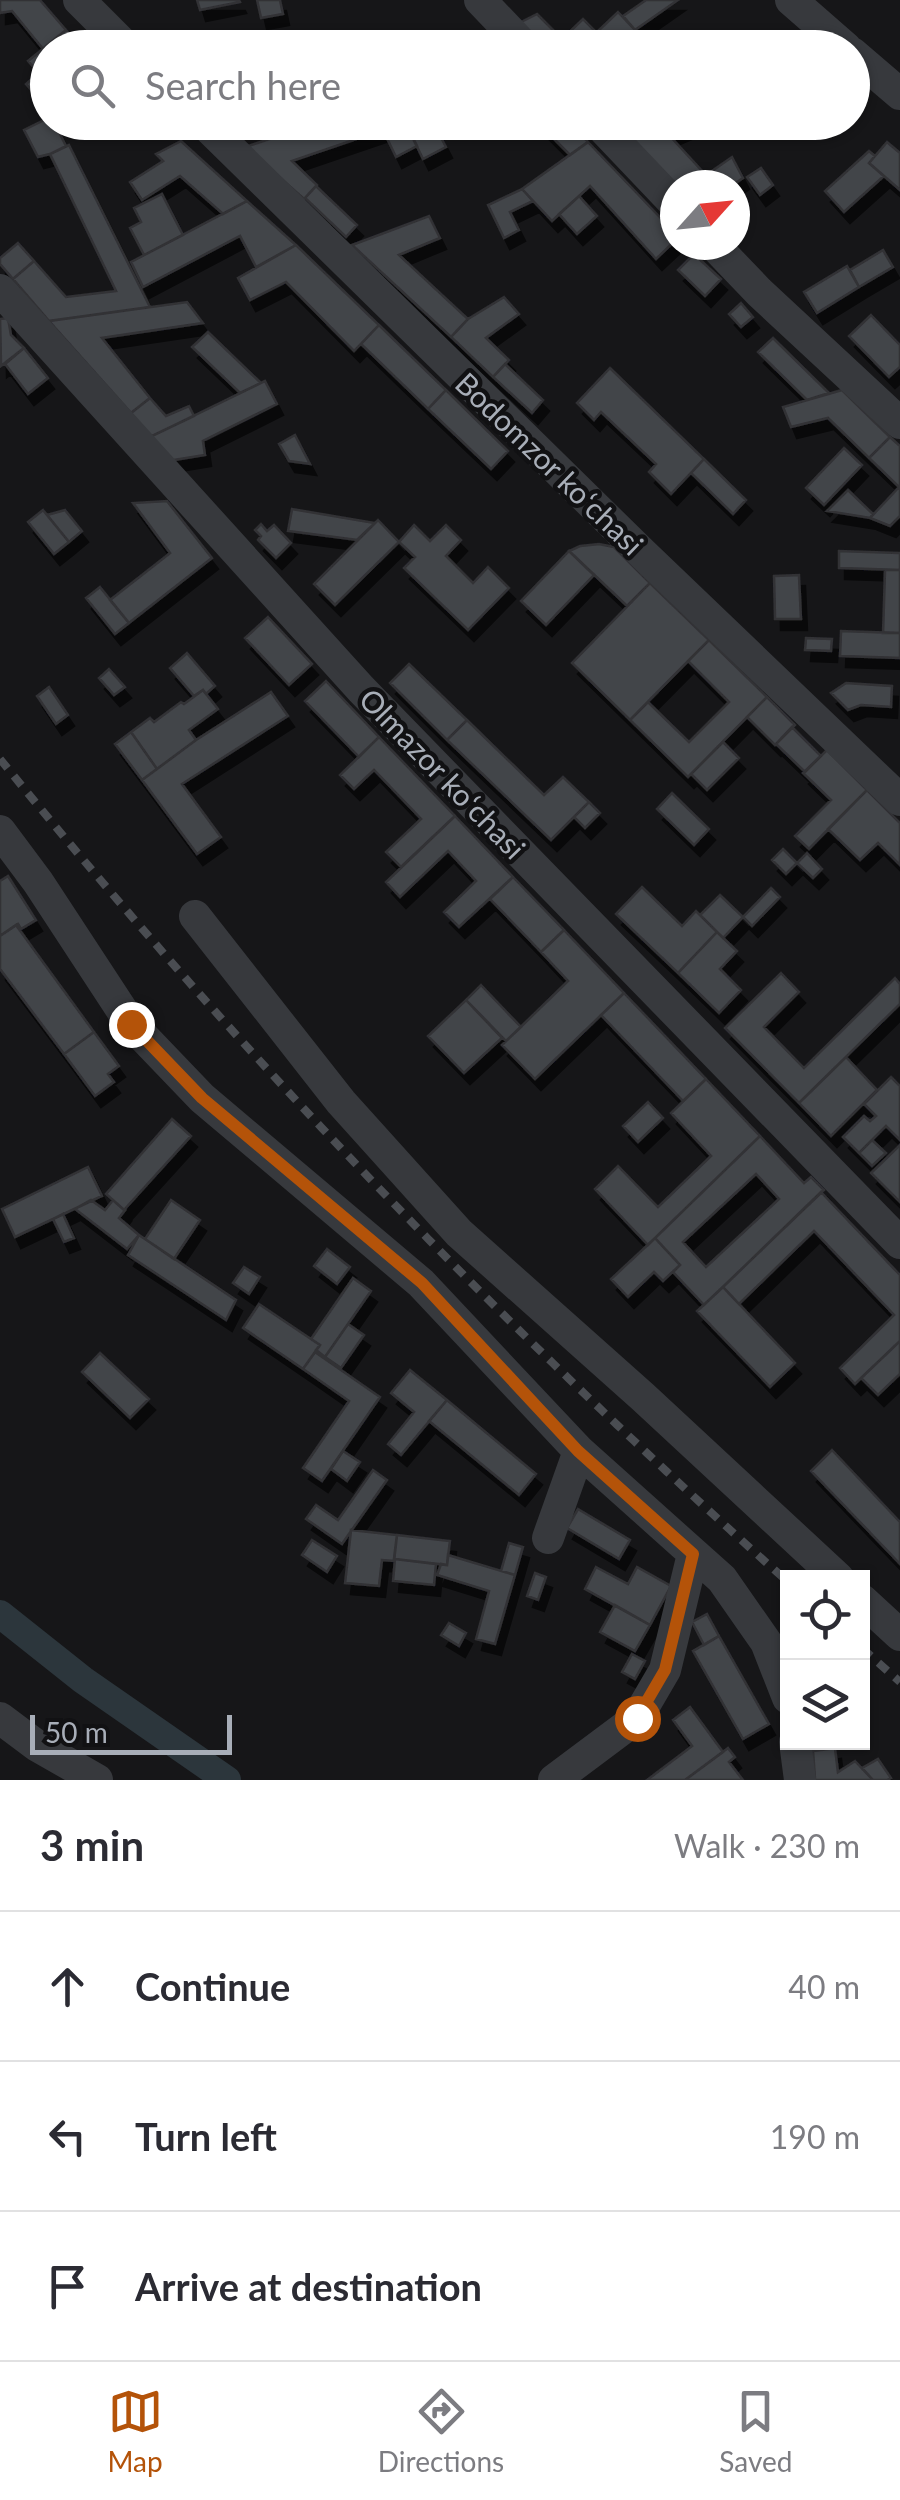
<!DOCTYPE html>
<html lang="en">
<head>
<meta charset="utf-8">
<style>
	:root { --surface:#fff; --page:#f7f7f7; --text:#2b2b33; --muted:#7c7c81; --line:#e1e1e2; --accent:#b45309 }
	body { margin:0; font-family:Lato,sans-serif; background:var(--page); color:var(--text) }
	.controls { position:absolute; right:30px; bottom:30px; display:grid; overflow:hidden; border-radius:0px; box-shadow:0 2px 8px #0004 }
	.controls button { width:90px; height:90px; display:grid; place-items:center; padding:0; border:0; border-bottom:2px solid var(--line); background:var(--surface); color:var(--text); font:50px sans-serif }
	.compass { position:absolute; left:660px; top:170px; width:90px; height:90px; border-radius:50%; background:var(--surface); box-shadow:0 2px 8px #0004; rotate:63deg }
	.scale { position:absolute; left:30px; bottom:25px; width:202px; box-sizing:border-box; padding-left:10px; border:5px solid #a8aeb8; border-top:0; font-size:28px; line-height:35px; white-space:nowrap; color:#a8aeb8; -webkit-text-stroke:8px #111113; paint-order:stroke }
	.stop { position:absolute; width:30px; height:30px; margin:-22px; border:8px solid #b45309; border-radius:50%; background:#fff }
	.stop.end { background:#b45309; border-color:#fff; box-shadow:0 2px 10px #0008 }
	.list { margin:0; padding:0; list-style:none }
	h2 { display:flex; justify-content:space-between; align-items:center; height:130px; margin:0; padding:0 40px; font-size:42px }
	h2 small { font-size:32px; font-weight:400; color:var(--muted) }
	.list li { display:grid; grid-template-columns:65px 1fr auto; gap:30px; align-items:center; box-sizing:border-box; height:150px; padding:0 40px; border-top:2px solid var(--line) }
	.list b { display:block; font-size:38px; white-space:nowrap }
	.list em { font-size:32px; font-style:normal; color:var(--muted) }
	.icon { flex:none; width:55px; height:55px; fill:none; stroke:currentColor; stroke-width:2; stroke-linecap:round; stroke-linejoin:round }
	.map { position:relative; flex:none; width:900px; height:1780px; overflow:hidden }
	.search { position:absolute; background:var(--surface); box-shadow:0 2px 8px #0004; left:30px; right:30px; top:30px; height:110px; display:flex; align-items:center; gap:25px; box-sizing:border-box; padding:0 35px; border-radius:55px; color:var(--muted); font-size:38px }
	.sheet { height:580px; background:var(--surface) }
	nav { display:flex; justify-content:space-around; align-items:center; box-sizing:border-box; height:140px; border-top:2px solid var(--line); background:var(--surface); font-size:28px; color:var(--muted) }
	nav a { display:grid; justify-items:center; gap:5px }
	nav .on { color:var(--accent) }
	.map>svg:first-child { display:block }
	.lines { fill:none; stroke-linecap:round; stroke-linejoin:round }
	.canal { stroke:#2c363c; stroke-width:28 }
	.building { fill:#424448; stroke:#303034; stroke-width:2.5; fill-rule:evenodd; filter:url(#shadow) }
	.minor { stroke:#37393d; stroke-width:32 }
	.rail { stroke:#4a4d52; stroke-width:8; stroke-dasharray:12 10; stroke-linecap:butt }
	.route { stroke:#b45309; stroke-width:12 }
	.labels { text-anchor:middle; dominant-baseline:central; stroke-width:9; stroke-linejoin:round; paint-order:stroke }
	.street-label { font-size:30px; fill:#a8aeb8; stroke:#111113 }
</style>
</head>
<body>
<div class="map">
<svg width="900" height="1780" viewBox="0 0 900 1780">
	<defs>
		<filter id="shadow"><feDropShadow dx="6" dy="11" stdDeviation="0" flood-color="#0009"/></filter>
	</defs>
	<rect width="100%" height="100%" fill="#161618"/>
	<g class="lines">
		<path class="canal" d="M0 1614 83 1680 227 1780"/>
	</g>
	<path class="building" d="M0 0H40L66 30 43 49 12 11 0 13Z
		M197 0H239L240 2 200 10Z
		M257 0H280L283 14 261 18Z
		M646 0H678L635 30 623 16Z
		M618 12 635 30 617 48H580Z
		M537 14 562 39 583 19 596 32 580 48H545L521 22Z
		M66 30 81 48H48V84L28 61Z
		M320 34 324 48H282L281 46Z
		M38 73 48 84V104L45 106 26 84Z
		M48 118V122H54L66 146 50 154 38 157 24 130Z
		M320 122H379L383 130 292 161 317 185 304 199 245 147Z
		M379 122H405L417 146 396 157Z
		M405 122H433L446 147 423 159Z
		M537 122H569L588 142 570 155Z
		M632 122H700L669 135 706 175 732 157 743 178 733 185H675L623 131Z
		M181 141 247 201 223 214 180 176 142 200 130 182 163 161 156 154Z
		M588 142 675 233V241L656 259 590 186 552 221 522 189Z
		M887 142 900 153V190L869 163Z
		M69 145 150 307 49 321 13 279 34 261 66 297 116 291 50 154Z
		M869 151 875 156 869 163 884 176 844 212 825 191Z
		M761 168 773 185 760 195 747 177Z
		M316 186 357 225 346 237 305 198Z
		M522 189 533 201 510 212 519 230 504 238 488 205Z
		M162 194 183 235 144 255 130 228 141 222 134 208Z
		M579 196 597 216 577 234 559 214Z
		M247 201 296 245 256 267 240 236 143 287 131 262Z
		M429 216 440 238 399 255 468 319 451 337 352 245Z
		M18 243 34 261 13 279 0 264V258Z
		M296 245 379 325 354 351 286 282 250 300 238 278Z
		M883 250 893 267 859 287 850 270Z
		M694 254 721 279 705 296 678 270Z
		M847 266 859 287 817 313 804 292Z
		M504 297 519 314 486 338 509 360 493 377 451 337 468 319Z
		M187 302 203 323 102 338 150 398 131 413 49 321Z
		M741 303 753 317 741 327 729 314Z
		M871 315 900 345V367L889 377 849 336Z
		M8 318 11 335 24 348 1 366 0 319Z
		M379 325 446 390 428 409 361 344Z
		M208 332 261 383 240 393 192 347Z
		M773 338 829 393 807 400 758 352Z
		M24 348 48 378 28 394 5 364Z
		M505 364 543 400 532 413 493 377Z
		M610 368 704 459 671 494 649 472 656 464 601 412 594 420 577 403Z
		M265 381 277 404 203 441 205 455 162 462 150 437Z
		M446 390 508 451 491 469 428 409Z
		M842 390 890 437 869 458 828 418 791 427 783 407Z
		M150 398 166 416 189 406 194 416 150 437 131 413Z
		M295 435 310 464 289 461 279 444Z
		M890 437 900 446V516L890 526 870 518 899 487 869 458Z
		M844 448 862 465 824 505 806 488Z
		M704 459 746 500 733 514 691 473Z
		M848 490 873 514 870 518 827 511Z
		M167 501 212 558 129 623 110 600 170 553 133 503Z
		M292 509 375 523 357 540 288 531Z
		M43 510 69 542 54 554 28 522Z
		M65 510 82 531 69 542 47 515Z
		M378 520 399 542 335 605 314 584Z
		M261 524 267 531 274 525 291 543 276 558 258 540 261 536 255 530Z
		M414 525 430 541 446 525 461 540 446 556 473 583 488 567 509 588 468 630 404 568 415 557 399 542Z
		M599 544 614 547 650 583 627 606 569 551 580 546Z
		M569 551 594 575 546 625 521 601Z
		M839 551 900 553V570L839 568Z
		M885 570H900V633H883Z
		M799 575 801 619H775L774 576Z
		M650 583 709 640 630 720 572 663Z
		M100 587 129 623 115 634 86 598Z
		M268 617 312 664 289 685 245 638Z
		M841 631 900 633V658L840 656Z
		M806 638 832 639 831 651 805 650Z
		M709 640 767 697 688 777 630 720 648 702 689 742 729 702 688 661Z
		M187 653 215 686 206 694 203 690 194 696 170 668Z
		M409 664 467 720 447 740 390 683Z
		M109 669 125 687 114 695 99 678Z
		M326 681 379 737 359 757 305 701Z
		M846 683 892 686 891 707 861 705 848 710 831 693Z
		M49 687 68 715 56 724 37 696Z
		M203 690 218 709 189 730 196 740 157 769 131 732 150 718 154 722 181 702 184 704Z
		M271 692 288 716 182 784 221 837 197 854 142 780 196 740Z
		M767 697 795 725 775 745 747 717Z
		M467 720 544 795 563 777 589 802 551 840 447 740Z
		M792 727 821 756 805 772 776 744Z
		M131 732 157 769 142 780 115 744Z
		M379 737 455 816 401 867 386 852 421 819 374 770 354 789 340 775Z
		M723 742 739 758 707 790 691 774Z
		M827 750 867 790 809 849 795 836 831 800 803 773Z
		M867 790 900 823V865L878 843 860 860 828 829Z
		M672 793 709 829 694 845 657 809Z
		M589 802 600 813 585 828 574 817Z
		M455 816 513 877 459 927 444 912 476 881 448 851 400 897 386 882Z
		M783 849 797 863 786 874 772 860Z
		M807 853 822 869 813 878 797 863Z
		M8 876 36 920 21 929 18 924 0 936V881Z
		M513 877 564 930 541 952 490 899Z
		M642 887 682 926 696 911 717 932 678 973 616 914Z
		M771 888 780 897 752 926 743 917Z
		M720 895 743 917 723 938 700 915Z
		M16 925 94 1032 64 1054 0 969V936Z
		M564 930 624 993 535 1079 502 1045 568 981 541 952Z
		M717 932 737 951 720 969 741 990 719 1013 678 973Z
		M781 973 799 992 764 1027 804 1068 895 978 900 984V1004L799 1103 725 1028Z
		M481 985 521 1027 506 1041 466 1000Z
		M624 993 706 1079 683 1101 601 1015Z
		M466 1000 502 1038 464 1073 428 1036Z
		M94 1032 119 1066 108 1074 114 1082 95 1096 64 1054Z
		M846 1057 877 1090 831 1136 799 1103Z
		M891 1077 900 1086V1140L886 1126 859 1153 843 1137 864 1116 870 1121 876 1116 864 1104Z
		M706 1079 760 1136 648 1245 595 1189 618 1166 658 1207 711 1156 671 1113Z
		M648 1102 663 1118 638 1142 623 1126Z
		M172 1119 191 1136 124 1210 106 1194Z
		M760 1136 804 1183 811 1177 824 1190 704 1305 673 1272 680 1265 655 1238ZM756 1174 779 1199 706 1267 683 1242Z
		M872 1140 886 1153 872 1166 859 1153Z
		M900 1145V1202L871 1173Z
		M88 1167 102 1196 15 1237 2 1209Z
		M821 1192 900 1275V1341L855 1384 840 1368 894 1315 814 1231 739 1304 723 1287Z
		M91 1200 105 1210 113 1200 124 1210 126 1209 119 1218 139 1235 127 1249 75 1209Z
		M171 1200 200 1220 174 1259 145 1239Z
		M63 1214 74 1238 64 1242 53 1219Z
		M139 1235 236 1300 226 1320 128 1255Z
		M655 1238 680 1265 663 1281 654 1272 628 1297 611 1279Z
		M327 1249 350 1267 337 1284 314 1266Z
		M244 1267 260 1277 249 1294 233 1283Z
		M353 1278 371 1291 325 1357 316 1350 320 1345 311 1339Z
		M723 1287 795 1363 770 1387 697 1311Z
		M259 1304 320 1345 303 1369 243 1328Z
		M348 1324 364 1335 341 1368 325 1357Z
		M900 1341V1374L878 1395 861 1378Z
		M315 1352 380 1397 322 1481 303 1468 349 1401 303 1369Z
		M100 1353 149 1399 130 1418 82 1372Z
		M410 1370 447 1400 401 1455 388 1444 414 1412 391 1393Z
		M447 1400 536 1474 519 1495 429 1421Z
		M832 1450 900 1522V1564L811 1471Z
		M343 1451 360 1462 347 1481 331 1469Z
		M373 1470 387 1480 342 1544 306 1519 316 1505 338 1520Z
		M578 1509 630 1540 619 1559 567 1528Z
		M351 1530 397 1535 394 1561 382 1560 379 1586 345 1583Z
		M397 1535 450 1541 447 1565 394 1559Z
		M312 1540 337 1556 327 1572 302 1555Z
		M509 1543 523 1547 515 1575 501 1571Z
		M448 1555 515 1575 495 1644 476 1639 489 1591 437 1575 441 1564 447 1565Z
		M395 1559 436 1564 434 1585 393 1581Z
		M596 1567 628 1584 637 1567 671 1586 650 1625 585 1589Z
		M535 1573 546 1577 538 1600 527 1596Z
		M615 1605 650 1625 635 1651 600 1632Z
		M707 1614 719 1636 704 1645 692 1622Z
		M449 1623 466 1633 459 1646 441 1635Z
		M719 1636 769 1724 743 1739 693 1651Z
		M632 1654 645 1661 635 1679 622 1672Z
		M690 1707 723 1752 685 1780H647L692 1746 673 1720Z
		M728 1748 735 1757 729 1762 743 1780H685Z
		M835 1748 838 1772 855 1761 873 1780H815L813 1751Z
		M878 1759 891 1778 887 1780H873L862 1768Z"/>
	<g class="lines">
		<path class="minor" d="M79 0 127 48
			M480 0 526 48
			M791 0 846 48
			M852 53 900 94
			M203 122 641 552 900 800
			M597 122 675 204
			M714 245 759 292 900 423
			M0 290 361 689 900 1243
			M0 831 38 882 131 1024 202 1098 421 1283 579 1451 722 1579 766 1642 788 1698
			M195 916 341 1102 459 1233 643 1397 838 1578
			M548 1538 579 1451
			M862 1600 900 1635
			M0 1718 36 1745 97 1780
			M795 1742 800 1780
			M554 1780 637 1718 665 1670 693 1554"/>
		<path class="rail" d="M0 759C239 1054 504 1329 788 1582
			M862 1648 900 1682"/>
	</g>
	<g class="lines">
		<path class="route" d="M131 1024 202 1098 422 1283 578 1451 693 1554 665 1670 637 1718"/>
	</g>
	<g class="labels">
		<g class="street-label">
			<text transform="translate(550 463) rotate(44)">Bodomzor koʻchasi</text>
			<text transform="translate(443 773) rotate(46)">Olmazor koʻchasi</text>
		</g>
	</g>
</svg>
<div class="controls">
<button><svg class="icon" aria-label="locate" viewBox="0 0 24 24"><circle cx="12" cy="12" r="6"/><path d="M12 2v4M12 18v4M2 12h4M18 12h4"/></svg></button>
<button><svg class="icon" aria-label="layers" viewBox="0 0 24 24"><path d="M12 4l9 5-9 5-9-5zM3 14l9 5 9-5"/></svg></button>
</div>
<svg class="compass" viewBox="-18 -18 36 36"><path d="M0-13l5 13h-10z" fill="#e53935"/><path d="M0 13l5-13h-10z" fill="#7c7c81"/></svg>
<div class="scale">50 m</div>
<div class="stop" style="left:637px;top:1718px"></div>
<div class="stop end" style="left:131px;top:1024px"></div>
<div class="search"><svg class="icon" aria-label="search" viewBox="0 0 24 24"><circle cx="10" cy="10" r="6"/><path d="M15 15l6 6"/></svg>Search here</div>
</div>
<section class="sheet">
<h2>3 min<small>Walk · 230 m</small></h2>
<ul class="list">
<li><svg class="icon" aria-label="ahead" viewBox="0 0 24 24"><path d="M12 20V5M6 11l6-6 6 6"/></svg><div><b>Continue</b></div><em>40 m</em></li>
<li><svg class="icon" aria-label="left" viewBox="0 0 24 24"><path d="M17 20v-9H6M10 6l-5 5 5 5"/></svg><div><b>Turn left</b></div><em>190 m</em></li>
<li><svg class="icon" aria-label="arrive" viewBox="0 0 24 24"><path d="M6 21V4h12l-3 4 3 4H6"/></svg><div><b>Arrive at destination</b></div></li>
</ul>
</section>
<nav>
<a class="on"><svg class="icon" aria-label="map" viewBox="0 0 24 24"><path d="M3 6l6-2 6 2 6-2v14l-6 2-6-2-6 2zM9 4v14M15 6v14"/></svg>Map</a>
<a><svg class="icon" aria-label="directions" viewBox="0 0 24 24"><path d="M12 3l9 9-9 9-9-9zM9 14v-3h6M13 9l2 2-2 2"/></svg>Directions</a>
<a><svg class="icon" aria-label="saved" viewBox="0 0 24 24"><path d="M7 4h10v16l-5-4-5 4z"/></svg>Saved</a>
</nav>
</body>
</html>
